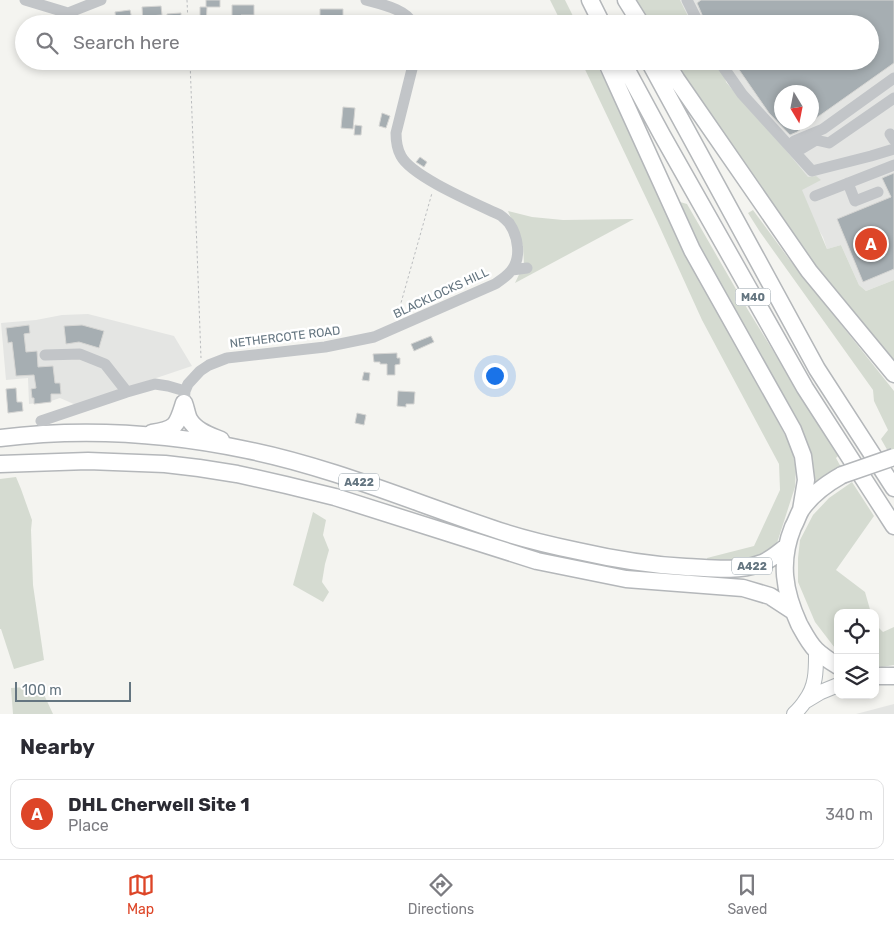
<!DOCTYPE html>
<html lang="en">
<head>
<meta charset="utf-8">
<style>
	:root { --surface:#fff; --page:#f7f7f7; --text:#2b2b33; --muted:#7c7c81; --line:#e1e1e2; --accent:#dd4527 }
	body { margin:0; font-family:Rubik,sans-serif; background:var(--page); color:var(--text) }
	.controls { position:absolute; right:15px; bottom:15px; display:grid; overflow:hidden; border-radius:10px; box-shadow:0 2px 8px #0003 }
	.controls button { width:45px; height:45px; display:grid; place-items:center; padding:0; border:0; border-bottom:1px solid var(--line); background:var(--surface); color:var(--text); font:25px sans-serif }
	.compass { position:absolute; left:774px; top:85px; width:45px; height:45px; border-radius:50%; background:var(--surface); box-shadow:0 2px 8px #0003; rotate:170deg }
	.scale { position:absolute; left:15px; bottom:12px; width:116px; box-sizing:border-box; padding-left:5px; border:2px solid #647580; border-top:0; font-size:14px; line-height:18px; white-space:nowrap; color:#647580; -webkit-text-stroke:4px #fff; paint-order:stroke }
	.you { position:absolute; left:494px; top:375px; width:18px; height:18px; margin:-12px; border:4px solid #fff; border-radius:50%; background:#1a73e8; box-shadow:0 0 0 8px #1a73e833 }
	.badge { display:grid; place-items:center; width:32px; height:32px; border-radius:50%; background:var(--accent); color:#fff; font-size:16px; font-weight:700 }
	.pin { position:absolute; translate:-50% -50%; border:2px solid #fff; box-shadow:0 1px 5px #0006 }
	.list { margin:0; padding:0; list-style:none }
	h2 { display:flex; justify-content:space-between; align-items:center; height:65px; margin:0; padding:0 20px; font-size:21px }
	h2 small { font-size:16px; font-weight:400; color:var(--muted) }
	.list li { display:grid; grid-template-columns:32px 1fr auto; gap:15px; align-items:center; box-sizing:border-box; height:70px; margin:0 10px 10px; padding:0 10px; border:1px solid var(--line); border-radius:10px }
	.list b { display:block; font-size:19px; white-space:nowrap }
	.list p { margin:0; font-size:16px; white-space:nowrap; color:var(--muted) }
	.list em { font-size:16px; font-style:normal; color:var(--muted) }
	.icon { flex:none; width:28px; height:28px; fill:none; stroke:currentColor; stroke-width:2; stroke-linecap:round; stroke-linejoin:round }
	.map { position:relative; flex:none; width:894px; height:714px; overflow:hidden }
	.search { position:absolute; background:var(--surface); box-shadow:0 2px 8px #0003; left:15px; right:15px; top:15px; height:55px; display:flex; align-items:center; gap:12px; box-sizing:border-box; padding:0 18px; border-radius:28px; color:var(--muted); font-size:19px }
	.sheet { height:145px; background:var(--surface) }
	nav { display:flex; justify-content:space-around; align-items:center; box-sizing:border-box; height:70px; border-top:1px solid var(--line); background:var(--surface); font-size:14px; color:var(--muted) }
	nav a { display:grid; justify-items:center; gap:2px }
	nav .on { color:var(--accent) }
	.map>svg:first-child { display:block }
	.built { fill:#e4e5e3; fill-rule:evenodd }
	.green { fill:#d5dbd1 }
	.building { fill:#a6aeb2; stroke:#d5d5d3 }
	.lines { fill:none; stroke-linecap:round; stroke-linejoin:round }
	.major-casing { stroke:#b2b7ba; stroke-width:16 }
	.highway-casing { stroke:#b4b7ba; stroke-width:19 }
	.path { stroke:#bbbdbf; stroke-width:1; stroke-dasharray:2.5 2.5; stroke-linecap:butt }
	.minor { stroke:#c2c5c8; stroke-width:11 }
	.major { stroke:#fff; stroke-width:14 }
	.highway { stroke:#fff; stroke-width:16 }
	.highway-bridge-casing { stroke:#b4b7ba; stroke-width:19; stroke-linecap:butt }
	.highway-bridge { stroke:#fff; stroke-width:16 }
	.labels { text-anchor:middle; dominant-baseline:central; stroke-width:5; stroke-linejoin:round; paint-order:stroke }
	.shield { fill:#fff; stroke:#929ea6; stroke-width:1 }
	.shield-label { font-size:11px; font-weight:bold; fill:#647580 }
	.street-label { font-size:12px; fill:#647580; stroke:#fff }
</style>
</head>
<body>
<div class="map">
<svg width="894" height="714" viewBox="0 0 894 714">
	<rect width="100%" height="100%" fill="#f4f4f0"/>
	<path class="built" d="M680 0H894V280L866 291 859 285 841 245 827 249 823 237 725 77 712 61H870V24H692ZM782 92H812V122H782Z
		M88 314 174 336 192 366 76 405 60 398 51 401 29 404 28 378 6 380 1 323 36 320 62 315Z
		M894 704V714H856Z"/>
	<path class="green" d="M550 0H565L577 24H562Z
		M634 0H680L692 24H647Z
		M581 61H595L650 169 685 248 719 315 791 446 796 468 795 487 777 543 764 556 742 562 708 563 707 558 754 546 780 490 779 464 702 320 657 221Z
		M670 61H712L725 77 726 82 754 115 765 125 808 177 816 176 821 180 802 190 827 249 841 245 859 285 866 291 894 280V360L809 261Z
		M680 202 687 204 748 310 838 456 836 458 842 469 808 495 810 467 723 297Z
		M753 210 789 259 894 391V451L889 453 881 439 888 430 874 401 873 390 760 232 748 213Z
		M508 211 532 217 563 220 634 219 515 283 524 264 523 246Z
		M16 477 21 489 32 520 31 530 33 585 44 660 14 669 1 629H0V479Z
		M852 482 874 516 836 570 865 592 871 613H838V652L815 622 798 582V558L800 540 813 515 829 498Z
		M313 512 326 520 323 535 329 550 325 564 322 582 329 592 323 602 293 585Z
		M875 624 883 632 894 627V665L882 667 875 666Z
		M40 686 53 714H13L11 688Z"/>
	<path class="building" d="M206 0H220V7H206Z
		M701 0H894V63L812 121V92H782V122H810L797 132 790 135 769 113 733 61H870V24H706L697 3Z
		M232 5H254V15H241V24H232Z
		M161 6 162 15 149 16 150 22H143L142 7Z
		M200 7H207L206 24H200Z
		M320 9H343V19H320Z
		M130 10 132 19 116 21 115 12Z
		M181 13V19H177V24H171V20H167V14Z
		M343 107 355 108 353 129 341 128Z
		M382 113 390 116 386 128 379 126Z
		M355 125 362 126 361 135H354Z
		M420 157 427 162 424 167 416 162Z
		M894 173V269L863 282 837 219 891 197 882 178Z
		M29 325 30 333 24 334 26 352 37 351 38 367 53 366 55 383H60L61 394H51V402L34 404V398H32L31 389 36 388 34 375 16 376 12 342 8 343 6 328Z
		M82 325 104 331 99 348 79 342 66 344 64 326Z
		M431 336 434 342 414 351 411 344Z
		M397 353V358H400V364L395 365V375H387V364H380V362H374L373 354Z
		M364 372 370 373 369 381 362 380Z
		M16 388 17 402H22L23 411 8 413 6 389Z
		M398 391 415 392 414 404H406V407L397 406Z
		M357 413 366 415 364 425 355 423Z"/>
	<g class="lines">
		<g class="major-casing">
			<path id="major" d="M806 701 821 692 838 685
				M794 714C798 710 802 706 805 701 817 686 816 668 816 650"/>
		</g>
		<g class="highway-casing">
			<path id="highway" d="M590 0 602 24
				M626 0 641 24
				M606 61 692 250 793 430 803 456 806 480 801 510
				M622 61 662 135 805 388 894 526
				M649 61 817 369 894 488
				M665 61 677 80 809 271 894 374
				M184 403C186 408 187 415 189 419 196 431 209 435 221 440
				M152 433C177 429 177 425 184 403
				M0 438C82 428 166 433 247 450 331 467 410 501 491 528 519 538 549 545 578 551 613 559 650 565 686 567 710 568 736 572 759 564 770 561 778 553 786 547
				M0 464 88 461 165 464 199 468 237 474 286 485 335 497 537 561 626 579 743 588 770 596 793 611
				M838 666C830 661 822 656 816 650 809 643 804 633 799 624 784 591 779 562 793 527 796 522 798 515 801 510 811 495 826 484 842 475
				M875 676H894"/>
		</g>
		<path class="path" d="M187 0 188 24
			M190 61 201 358
			M397 317 432 193"/>
		<path class="minor" d="M25 0 68 13 101 0
			M366 0C380 4 407 9 413 24
			M687 0 699 24
			M719 61 742 94 812 171 871 156 894 149
			M894 78 823 129 794 141 801 149 816 140 829 143 894 98
			M890 134 894 140
			M848 183 855 201 878 192
			M815 196 894 165
			M512 270 527 268
			M45 355 80 354 105 364 127 392
			M184 403 185 391 188 384 200 371 209 365 227 358 325 347 374 337 495 284C501 280 506 277 511 271 522 258 518 236 509 223 506 220 503 217 500 215 477 204 412 177 401 156 397 149 396 141 396 133L414 61
			M41 421 127 392 155 384 168 386 185 391"/>
		<use href="#major" class="major"/>
		<use href="#highway" class="highway"/>
		<g class="highway-bridge-casing">
			<path id="highway-bridge" d="M842 475 894 457"/>
		</g>
		<use href="#highway-bridge" class="highway-bridge"/>
	</g>
	<g class="labels">
		<g class="shield">
			<rect x="735.5" y="288.5" width="35" height="17" rx="4"/>
			<rect x="339" y="473.5" width="40" height="17" rx="4"/>
			<rect x="732" y="557.5" width="40" height="17" rx="4"/>
		</g>
		<g class="shield-label">
			<text x="753" y="297">M40</text>
			<text x="359" y="482">A422</text>
			<text x="752" y="566">A422</text>
		</g>
		<g class="street-label">
			<text transform="translate(441 293) rotate(-25)">BLACKLOCKS HILL</text>
			<text transform="translate(285 337) rotate(-7)">NETHERCOTE ROAD</text>
		</g>
	</g>
</svg>
<div class="controls">
<button><svg class="icon" aria-label="locate" viewBox="0 0 24 24"><circle cx="12" cy="12" r="6"/><path d="M12 2v4M12 18v4M2 12h4M18 12h4"/></svg></button>
<button><svg class="icon" aria-label="layers" viewBox="0 0 24 24"><path d="M12 4l9 5-9 5-9-5zM3 14l9 5 9-5"/></svg></button>
</div>
<svg class="compass" viewBox="-18 -18 36 36"><path d="M0-13l5 13h-10z" fill="#e53935"/><path d="M0 13l5-13h-10z" fill="#7c7c81"/></svg>
<div class="scale">100 m</div>
<div class="you"></div>
<div class="pin badge" style="left:871px;top:244px">A</div>
<div class="search"><svg class="icon" aria-label="search" viewBox="0 0 24 24"><circle cx="10" cy="10" r="6"/><path d="M15 15l6 6"/></svg>Search here</div>
</div>
<section class="sheet">
<h2>Nearby<small></small></h2>
<ul class="list">
<li><span class="badge">A</span><div><b>DHL Cherwell Site 1</b><p>Place</p></div><em>340 m</em></li>
</ul>
</section>
<nav>
<a class="on"><svg class="icon" aria-label="map" viewBox="0 0 24 24"><path d="M3 6l6-2 6 2 6-2v14l-6 2-6-2-6 2zM9 4v14M15 6v14"/></svg>Map</a>
<a><svg class="icon" aria-label="directions" viewBox="0 0 24 24"><path d="M12 3l9 9-9 9-9-9zM9 14v-3h6M13 9l2 2-2 2"/></svg>Directions</a>
<a><svg class="icon" aria-label="saved" viewBox="0 0 24 24"><path d="M7 4h10v16l-5-4-5 4z"/></svg>Saved</a>
</nav>
</body>
</html>
